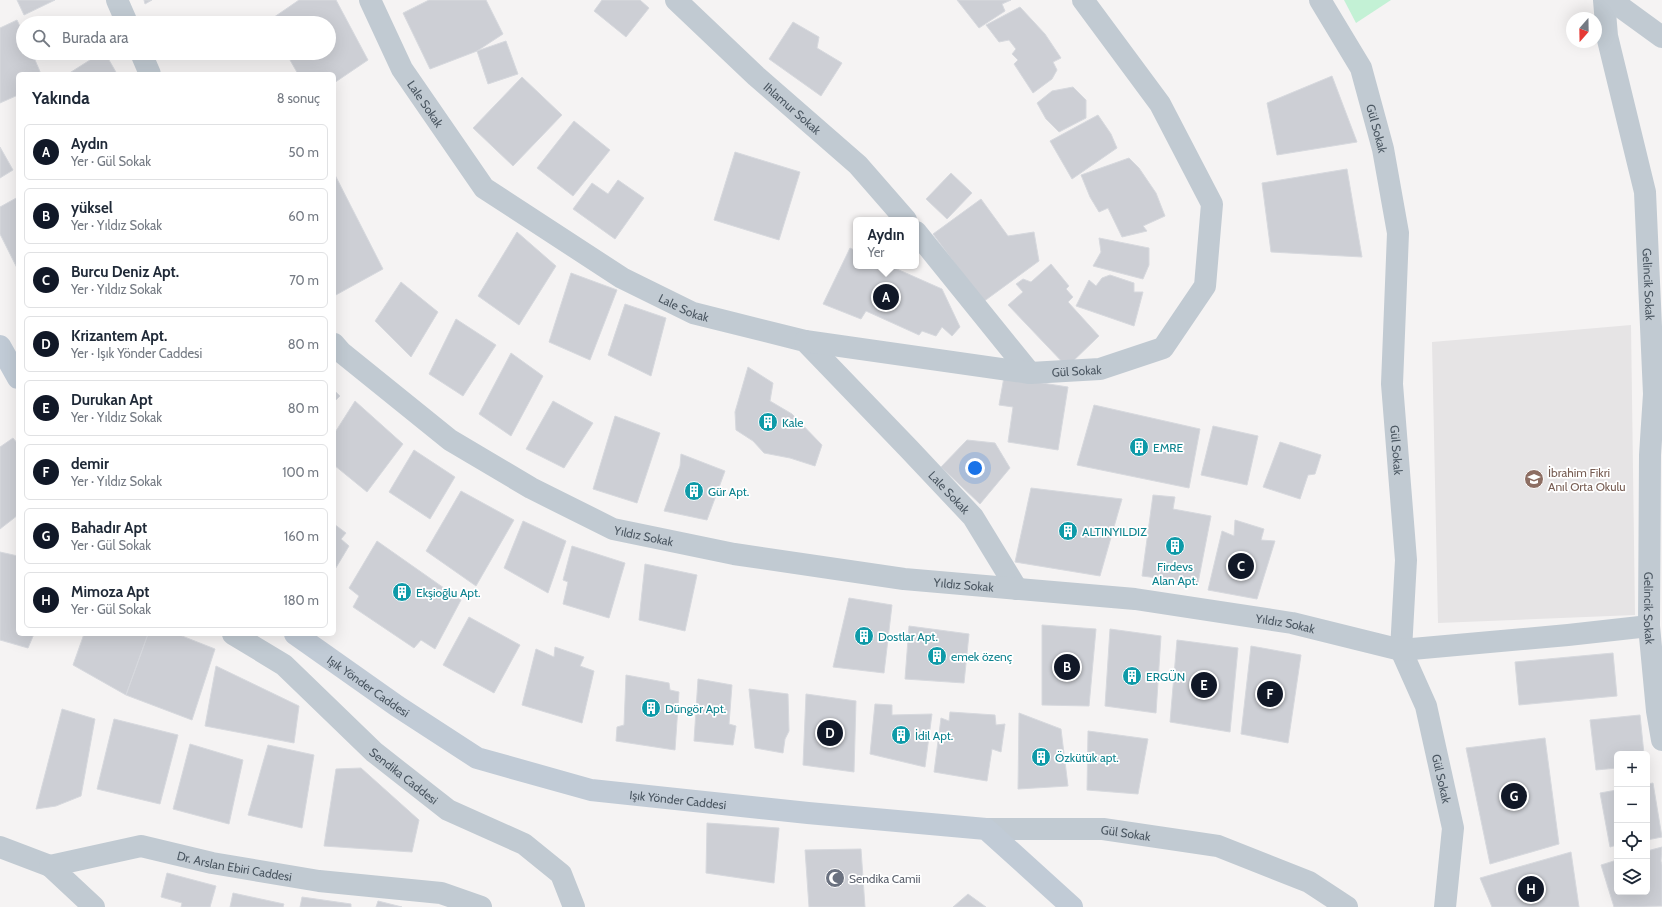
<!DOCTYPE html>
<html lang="tr">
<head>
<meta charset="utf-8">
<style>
	:root { --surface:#fff; --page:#f6f6f7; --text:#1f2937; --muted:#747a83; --line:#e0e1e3; --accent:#111827 }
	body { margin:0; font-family:Cabin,sans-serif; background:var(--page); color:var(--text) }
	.controls { position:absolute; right:12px; bottom:12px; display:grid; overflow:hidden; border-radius:6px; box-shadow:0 4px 16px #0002 }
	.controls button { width:36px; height:36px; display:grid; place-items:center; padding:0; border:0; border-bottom:1px solid var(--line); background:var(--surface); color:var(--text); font:20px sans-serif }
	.compass { position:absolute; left:1566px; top:12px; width:36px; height:36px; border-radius:50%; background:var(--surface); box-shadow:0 4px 16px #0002; rotate:200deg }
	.you { position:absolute; left:975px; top:468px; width:14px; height:14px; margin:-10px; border:3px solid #fff; border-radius:50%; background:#1a73e8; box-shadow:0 0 0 6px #1a73e833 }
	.badge { display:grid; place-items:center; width:26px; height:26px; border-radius:50%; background:var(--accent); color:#fff; font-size:13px; font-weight:700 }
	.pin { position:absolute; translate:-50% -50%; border:2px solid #fff; box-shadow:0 1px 4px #0006 }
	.popup { position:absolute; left:853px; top:217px; width:66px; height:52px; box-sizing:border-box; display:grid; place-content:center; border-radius:6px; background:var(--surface); filter:drop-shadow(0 1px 3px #0005); font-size:13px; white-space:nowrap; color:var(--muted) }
	.popup b { font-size:15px; color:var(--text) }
	.popup::after { content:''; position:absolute; left:50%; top:100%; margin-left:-8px; border:8px solid transparent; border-top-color:var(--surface) }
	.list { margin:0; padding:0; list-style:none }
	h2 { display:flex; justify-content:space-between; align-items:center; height:52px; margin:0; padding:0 16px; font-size:17px }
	h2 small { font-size:13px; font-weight:400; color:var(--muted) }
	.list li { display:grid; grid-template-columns:26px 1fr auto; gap:12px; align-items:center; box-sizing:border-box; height:56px; margin:0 8px 8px; padding:0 8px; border:1px solid var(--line); border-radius:6px }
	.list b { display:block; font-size:15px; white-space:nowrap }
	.list p { margin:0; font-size:13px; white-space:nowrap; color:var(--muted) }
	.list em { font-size:13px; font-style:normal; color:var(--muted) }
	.icon { flex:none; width:22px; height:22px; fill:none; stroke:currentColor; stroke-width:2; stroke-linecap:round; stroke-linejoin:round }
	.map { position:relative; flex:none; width:1662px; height:907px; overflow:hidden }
	.search { position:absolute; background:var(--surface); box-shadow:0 4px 16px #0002; left:16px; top:16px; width:320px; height:44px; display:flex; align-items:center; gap:10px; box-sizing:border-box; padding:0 14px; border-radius:22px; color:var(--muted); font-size:15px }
	.panel { position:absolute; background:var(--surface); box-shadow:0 4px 16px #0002; left:16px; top:72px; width:320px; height:564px; border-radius:6px }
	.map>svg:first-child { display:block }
	.education { fill:#e6e4e5 }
	.green { fill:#c3f1d5 }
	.building { fill:#cdcfd5; stroke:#d7d9de }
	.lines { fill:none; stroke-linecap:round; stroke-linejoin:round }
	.street { stroke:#c1cad2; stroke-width:22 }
	.secondary { stroke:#c1cbd6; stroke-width:22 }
	.labels { text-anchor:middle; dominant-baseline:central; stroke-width:3.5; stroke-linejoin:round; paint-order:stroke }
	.street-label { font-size:12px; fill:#4a5661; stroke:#fff }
	.culture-label { font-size:12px; fill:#0d838f; stroke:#fff; text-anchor:start }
	.education-label { font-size:12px; fill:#785e54; stroke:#fff; text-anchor:start }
	.worship-label { font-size:12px; fill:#5b616d; stroke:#fff; text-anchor:start }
</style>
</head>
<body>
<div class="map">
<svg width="1662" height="907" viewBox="0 0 1662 907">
	<rect width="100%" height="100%" fill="#f5f3f3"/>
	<path class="education" d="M1631 325 1635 615 1438 623 1432 342Z"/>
	<path class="green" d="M1344 0H1391L1356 23Z"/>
	<path class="building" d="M17 0H55L24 15Z
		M144 0H152L145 4Z
		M299 0H336L368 60 334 83V74H298L286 53H329V23L267 22Z
		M429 0H486L503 34 477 51 430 69 403 13Z
		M602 0H640L649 8 626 37 594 11Z
		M957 0H1011L1002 4 1005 11 979 28Z
		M1020 7 1045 34 1061 58 1053 62 1057 70 1052 79 1033 93 1014 64 1018 60 1012 54 1016 49 1009 40 999 42 986 25Z
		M17 20 23 33V53H32L41 74H18V95L0 103V28Z
		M793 22 819 37 817 48 842 63 821 96 769 59Z
		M506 41 518 74 488 84 477 51Z
		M101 53H105L117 74H68Z
		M1332 76 1357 142 1277 155 1267 103Z
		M522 77 562 115 513 166 473 128Z
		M1073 87 1086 100V118L1059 132 1046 119 1037 103 1052 91Z
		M1098 115 1111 134 1117 148 1072 179 1050 141Z
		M574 121 610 150 573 196 537 168Z
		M0 147 13 170 0 178Z
		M735 152 800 172 779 240 714 220Z
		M1129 158 1139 168 1156 193 1165 216 1143 226 1147 231 1122 237 1108 208 1099 212 1090 197 1081 175Z
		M1347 169 1362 257 1271 252 1262 183Z
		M334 173 383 269 334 296Z
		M951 173 972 193 947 219 926 199Z
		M618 180 644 198 615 239 573 209 592 183 608 194Z
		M18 197V270L0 234V207Z
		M981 199 1008 236 1034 232 1039 261 983 302 933 234Z
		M517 232 556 266 519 325 478 296Z
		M1099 238 1149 248V265L1143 279 1093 266 1101 252Z
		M850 248 856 251V266H890L942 289 960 327 952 336 942 327 936 336 922 331 919 335 866 311 861 319 823 304Z
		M1051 264 1069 286 1066 289 1073 297 1068 302 1099 336 1067 367 1008 305 1023 292 1016 284 1023 279 1031 282Z
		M571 273 617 290 590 360 549 342Z
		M1110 275 1134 283V292H1143L1134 326 1076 306 1089 280 1096 286 1102 278Z
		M401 282 438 312 411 357 375 321Z
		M625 304 666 318 651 376 608 355Z
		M456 319 496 345 463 396 429 374Z
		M511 353 543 376 511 436 479 414Z
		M748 367 773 383 770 401 792 414 822 445 815 466 790 458 764 453 753 441 736 430 735 412Z
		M1004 377 1068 387 1058 450 1008 442 1013 407 999 405Z
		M334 390 340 396 334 402Z
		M355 401 403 444 367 492 334 465V434Z
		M553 401 593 423 564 468 526 449Z
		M1094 405 1200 429 1189 488 1077 465Z
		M615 416 660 433 637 503 593 489Z
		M1213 426 1258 436 1247 485 1201 475Z
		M13 438 18 444V515L0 529V447Z
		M967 440 995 443 1010 468 980 504 941 467Z
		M1280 442 1321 455 1315 474 1308 475 1300 499 1263 487Z
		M414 450 455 477 430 519 389 492Z
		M681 454 725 471 707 520 664 511 680 466Z
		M1031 488 1122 499 1100 576 1015 562Z
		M461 491 514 520 476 586 426 551Z
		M1153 495 1175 497 1173 509 1211 516 1198 583 1142 576Z
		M1235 520 1264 529 1261 540 1275 541 1257 599 1208 590 1222 531 1234 536Z
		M523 521 566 541 548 593 504 568Z
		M334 524 346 533 341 539 349 546 334 571Z
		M377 541 461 600 435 649 421 640 414 648 353 607 359 596 349 588Z
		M572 546 625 563 609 618 563 604 568 582 563 580Z
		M0 552 18 556V634H34L28 648 0 640Z
		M645 564 697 575 685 631 639 620Z
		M849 598 892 605 884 673 833 667Z
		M469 617 520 645 494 693 443 665Z
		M1042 625 1096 629 1089 706 1042 705Z
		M909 626 969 634 964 683 905 679Z
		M1110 629 1161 636 1156 713 1105 706Z
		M84 634H148L126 695 73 665Z
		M148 634H177L215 649 192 720 126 695Z
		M1177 640 1238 648 1230 732 1170 722Z
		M1251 646 1301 655 1288 743 1241 734Z
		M555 647 584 657 580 666 594 671 582 723 522 705 536 649 554 657Z
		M1613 653 1617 696 1519 705 1515 662Z
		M216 666 299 706 294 743 205 726Z
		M626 675 669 683 670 690 679 692 675 750 616 741 617 727 624 725Z
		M698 679 732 685 729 724 736 726 733 745 694 741Z
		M749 689 788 694 789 731 785 739 783 753 755 748Z
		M806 694 856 701 854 772 803 765Z
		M875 704 892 705V715L932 714 925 767 870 754Z
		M62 709 95 719 81 796 56 806 36 809Z
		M950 712 995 715 996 725 1005 724 1001 752 992 749 987 781 934 772 941 718 949 721Z
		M1019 713 1061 729 1068 786 1018 789Z
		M1640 715 1644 754H1617V768L1596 770 1590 720Z
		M114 719 178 735 160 804 97 789Z
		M1088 731 1148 739 1138 794 1087 790Z
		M1545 738 1559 844 1490 864 1466 748Z
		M190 744 243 760 229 824 173 809Z
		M268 745 314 755 302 828 248 815Z
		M361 768 419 820 412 852 324 846 336 769Z
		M1653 783 1662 837 1647 840V784Z
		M1617 790V845L1610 847 1600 793Z
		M707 823 779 828 774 883 706 873Z
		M1662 847 1661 861 1662 865V906L1614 907 1601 865 1617 860V892H1647V851Z
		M861 849 865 907H809L805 850Z
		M1571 852 1579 907H1492L1480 878Z
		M167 873 216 886 210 907H181L182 903 161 897Z
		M233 893 284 904 283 907H230Z
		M968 894 986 907H953Z
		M302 897 351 904V907H300Z
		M378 901 402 907H376Z"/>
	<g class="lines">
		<g class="street">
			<path d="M117 0 127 23"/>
			<path id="s1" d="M370 0 402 69 484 188 622 278 693 313 805 341 909 449 973 517 1017 589"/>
			<path id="s2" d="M676 0 756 76 858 165 906 220"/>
			<path id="s3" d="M1320 0 1361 68 1383 149 1398 233 1392 384 1406 560 1401 650 1426 706 1453 828 1445 907"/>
			<path id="s4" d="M1604 0 1607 36 1645 192 1654 394 1650 455 1649 626 1657 711 1662 740"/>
			<path d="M1611 0 1662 37"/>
			<path d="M141 53 150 74"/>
			<path d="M916 232 1030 373"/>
			<path id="s5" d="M805 341 1030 373 1100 369 1163 348 1205 286 1212 204 1160 104 1083 0"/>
			<path id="s6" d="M334 344 341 352 450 440 531 488 613 529 734 554 904 579 1135 599 1292 623 1401 650 1568 635 1649 626"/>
			<path id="s7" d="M233 634 284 665 374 752 448 810 524 844 561 874 574 907"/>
			<path id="s8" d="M986 829H1103L1218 846 1309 882 1347 907"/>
			<path d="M0 847 50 866"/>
			<path id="s9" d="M94 907 50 866 141 846 212 863 319 881 441 893 481 907"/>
		</g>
		<g class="secondary">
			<path d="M0 346 18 378"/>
			<path id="s10" d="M295 634 397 706 477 758 591 790 808 813 986 829 1072 907"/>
		</g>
	</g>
	<defs>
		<g id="building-disc" transform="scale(1)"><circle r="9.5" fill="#0f9aa8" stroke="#fff"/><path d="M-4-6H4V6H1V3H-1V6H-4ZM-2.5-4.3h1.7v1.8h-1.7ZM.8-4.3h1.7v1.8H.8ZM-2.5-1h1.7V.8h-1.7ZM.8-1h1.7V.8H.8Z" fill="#fff"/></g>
		<g id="school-disc" transform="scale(1)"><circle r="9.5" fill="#8d6e63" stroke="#fff"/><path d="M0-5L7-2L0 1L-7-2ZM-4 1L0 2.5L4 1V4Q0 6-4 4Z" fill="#fff"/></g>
		<g id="mosque-disc" transform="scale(1)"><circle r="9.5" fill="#6b7280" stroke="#fff"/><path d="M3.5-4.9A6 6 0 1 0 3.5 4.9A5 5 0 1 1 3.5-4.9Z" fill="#fff"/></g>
	</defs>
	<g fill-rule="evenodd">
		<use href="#building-disc" x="768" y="422"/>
		<use href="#building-disc" x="1139" y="447"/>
		<use href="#school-disc" x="1534" y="479"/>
		<use href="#building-disc" x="694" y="491"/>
		<use href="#building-disc" x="1068" y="531"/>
		<use href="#building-disc" x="1175" y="546"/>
		<use href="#building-disc" x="402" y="592"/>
		<use href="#building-disc" x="864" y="636"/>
		<use href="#building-disc" x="937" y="656"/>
		<use href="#building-disc" x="1132" y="676"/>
		<use href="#building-disc" x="651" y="708"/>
		<use href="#building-disc" x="901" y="735"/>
		<use href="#building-disc" x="1041" y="757"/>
		<use href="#mosque-disc" x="835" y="878"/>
	</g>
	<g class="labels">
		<g class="street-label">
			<text stroke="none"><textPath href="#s1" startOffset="118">Lale Sokak</textPath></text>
			<text stroke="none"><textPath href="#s2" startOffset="159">Ihlamur Sokak</textPath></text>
			<text stroke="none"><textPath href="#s3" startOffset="142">Gül Sokak</textPath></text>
			<text stroke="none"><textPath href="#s4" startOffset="289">Gelincik Sokak</textPath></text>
			<text stroke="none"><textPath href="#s1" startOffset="454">Lale Sokak</textPath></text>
			<text stroke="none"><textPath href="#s5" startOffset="274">Gül Sokak</textPath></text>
			<text stroke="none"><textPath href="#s3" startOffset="466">Gül Sokak</textPath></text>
			<text stroke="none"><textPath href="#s1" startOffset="789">Lale Sokak</textPath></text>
			<text stroke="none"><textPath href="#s6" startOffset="368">Yıldız Sokak</textPath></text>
			<text stroke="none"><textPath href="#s6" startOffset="692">Yıldız Sokak</textPath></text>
			<text stroke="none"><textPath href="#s4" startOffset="613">Gelincik Sokak</textPath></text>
			<text stroke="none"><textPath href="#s6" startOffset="1016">Yıldız Sokak</textPath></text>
			<text stroke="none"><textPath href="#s10" startOffset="90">Işık Yönder Caddesi</textPath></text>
			<text stroke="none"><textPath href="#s7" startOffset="223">Sendika Caddesi</textPath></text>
			<text stroke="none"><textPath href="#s3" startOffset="802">Gül Sokak</textPath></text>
			<text stroke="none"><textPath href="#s10" startOffset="426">Işık Yönder Caddesi</textPath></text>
			<text stroke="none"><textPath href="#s8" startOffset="140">Gül Sokak</textPath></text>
			<text stroke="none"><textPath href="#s9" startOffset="249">Dr. Arslan Ebiri Caddesi</textPath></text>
		</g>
		<g class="culture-label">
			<text x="782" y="422">Kale</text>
			<text x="1153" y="447">EMRE</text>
			<text x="708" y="491">Gür Apt.</text>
			<text x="1082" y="531">ALTINYILDIZ</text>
			<text x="1175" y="566" text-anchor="middle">Firdevs<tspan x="1175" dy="14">Alan Apt.</tspan></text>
			<text x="416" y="592">Ekşioğlu Apt.</text>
			<text x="878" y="636">Dostlar Apt.</text>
			<text x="951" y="656">emek özenç</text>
			<text x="1146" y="676">ERGÜN</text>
			<text x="665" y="708">Düngör Apt.</text>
			<text x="915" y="735">İdil Apt.</text>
			<text x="1055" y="757">Özkütük apt.</text>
		</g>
		<g class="education-label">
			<text x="1548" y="472">İbrahim Fikri<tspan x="1548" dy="14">Anıl Orta Okulu</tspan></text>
		</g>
		<g class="worship-label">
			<text x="849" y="878">Sendika Camii</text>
		</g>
	</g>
</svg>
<div class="controls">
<button>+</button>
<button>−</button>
<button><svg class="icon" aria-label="locate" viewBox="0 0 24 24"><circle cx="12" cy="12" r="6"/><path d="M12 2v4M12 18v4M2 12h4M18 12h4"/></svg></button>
<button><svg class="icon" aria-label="layers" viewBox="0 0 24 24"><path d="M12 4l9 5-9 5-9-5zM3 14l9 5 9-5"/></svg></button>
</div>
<svg class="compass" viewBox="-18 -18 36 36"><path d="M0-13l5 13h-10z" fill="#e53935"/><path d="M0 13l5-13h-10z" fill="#747a83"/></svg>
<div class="you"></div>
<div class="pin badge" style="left:886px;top:297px">A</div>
<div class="popup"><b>Aydın</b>Yer</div>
<div class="pin badge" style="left:1067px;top:667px">B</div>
<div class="pin badge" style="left:1241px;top:566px">C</div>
<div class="pin badge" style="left:830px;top:733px">D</div>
<div class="pin badge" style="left:1204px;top:685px">E</div>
<div class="pin badge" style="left:1270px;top:694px">F</div>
<div class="pin badge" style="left:1514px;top:796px">G</div>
<div class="pin badge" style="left:1531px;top:889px">H</div>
<div class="search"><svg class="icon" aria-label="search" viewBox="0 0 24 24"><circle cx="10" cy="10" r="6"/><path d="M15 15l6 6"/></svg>Burada ara</div>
<section class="panel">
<h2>Yakında<small>8 sonuç</small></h2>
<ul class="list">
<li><span class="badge">A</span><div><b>Aydın</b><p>Yer · Gül Sokak</p></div><em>50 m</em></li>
<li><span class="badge">B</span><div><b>yüksel</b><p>Yer · Yıldız Sokak</p></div><em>60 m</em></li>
<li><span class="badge">C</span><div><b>Burcu Deniz Apt.</b><p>Yer · Yıldız Sokak</p></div><em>70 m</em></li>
<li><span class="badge">D</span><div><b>Krizantem Apt.</b><p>Yer · Işık Yönder Caddesi</p></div><em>80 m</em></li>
<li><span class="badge">E</span><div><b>Durukan Apt</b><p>Yer · Yıldız Sokak</p></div><em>80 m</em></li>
<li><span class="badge">F</span><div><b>demir</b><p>Yer · Yıldız Sokak</p></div><em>100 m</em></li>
<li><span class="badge">G</span><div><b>Bahadır Apt</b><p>Yer · Gül Sokak</p></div><em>160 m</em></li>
<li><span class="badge">H</span><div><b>Mimoza Apt</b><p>Yer · Gül Sokak</p></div><em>180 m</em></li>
</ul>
</section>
</div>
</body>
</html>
